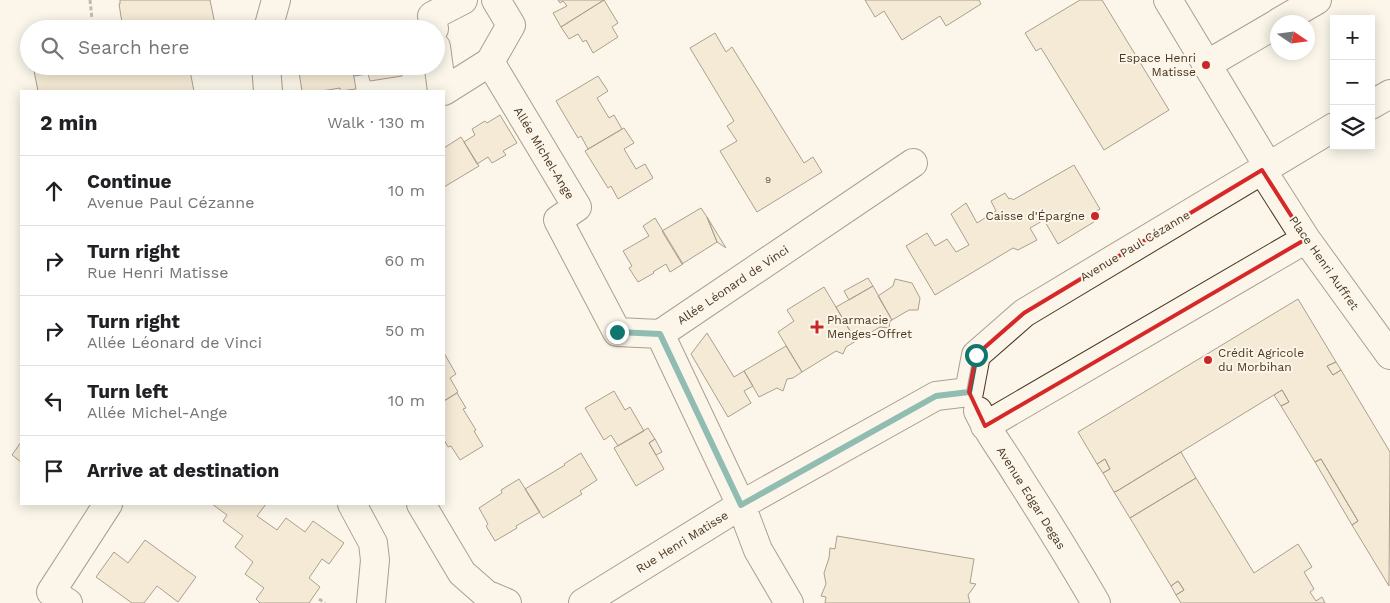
<!DOCTYPE html>
<html lang="en">
<head>
<meta charset="utf-8">
<style>
	:root { --surface:#fff; --page:#f2f2f2; --text:#202124; --muted:#757577; --line:#e0e0e0 }
	body { margin:0; font-family:"Work Sans",sans-serif; background:var(--page); color:var(--text) }
	.controls { position:absolute; right:15px; top:15px; display:grid; overflow:hidden; border-radius:0px; box-shadow:0 2px 12px #0003 }
	.controls button { width:45px; height:45px; display:grid; place-items:center; padding:0; border:0; border-bottom:1px solid var(--line); background:var(--surface); color:var(--text); font:25px sans-serif }
	.compass { position:absolute; left:1270px; top:15px; width:45px; height:45px; border-radius:50%; background:var(--surface); box-shadow:0 2px 12px #0003; rotate:103deg }
	.stop { position:absolute; width:15px; height:15px; margin:-11px; border:4px solid #0f766e; border-radius:50%; background:#fff }
	.stop.end { background:#0f766e; border-color:#fff; box-shadow:0 1px 5px #0008 }
	.list { margin:0; padding:0; list-style:none }
	h2 { display:flex; justify-content:space-between; align-items:center; height:65px; margin:0; padding:0 20px; font-size:21px }
	h2 small { font-size:16px; font-weight:400; color:var(--muted) }
	.list li { display:grid; grid-template-columns:32px 1fr auto; gap:15px; align-items:center; box-sizing:border-box; height:70px; padding:0 20px; border-top:1px solid var(--line) }
	.list b { display:block; font-size:19px; white-space:nowrap }
	.list p { margin:0; font-size:16px; white-space:nowrap; color:var(--muted) }
	.list em { font-size:16px; font-style:normal; color:var(--muted) }
	.icon { flex:none; width:28px; height:28px; fill:none; stroke:currentColor; stroke-width:2; stroke-linecap:round; stroke-linejoin:round }
	.map { position:relative; flex:none; width:1390px; height:603px; overflow:hidden }
	.search { position:absolute; background:var(--surface); box-shadow:0 2px 12px #0003; left:20px; top:20px; width:425px; height:55px; display:flex; align-items:center; gap:12px; box-sizing:border-box; padding:0 18px; border-radius:28px; color:var(--muted); font-size:19px }
	.panel { position:absolute; background:var(--surface); box-shadow:0 2px 12px #0003; left:20px; top:90px; width:425px; height:415px; border-radius:0px }
	.map>svg:first-child { display:block }
	.building { fill:#ecdcbc; stroke:#4a3520 }
	.lines { fill:none; stroke-linecap:round; stroke-linejoin:round }
	.minor-casing { stroke:#4a3520; stroke-width:30 }
	.path { stroke:#7f6f5c; stroke-width:3; stroke-dasharray:4 2.5; stroke-linecap:butt }
	.minor { stroke:#fbf6e9; stroke-width:28 }
	.route { stroke:#0f766e; stroke-width:6 }
	.marked { fill:none; stroke:#d62828; stroke-width:4; stroke-linejoin:round }
	.poi-dot { fill:#c62828; stroke:#fbf6e9; stroke-width:2 }
	.labels { text-anchor:middle; dominant-baseline:central; stroke-width:4; stroke-linejoin:round; paint-order:stroke }
	.number-label { font-size:10px; fill:#725f47 }
	.poi-label { font-size:12px; fill:#4a3520; stroke:#fbf6e9; text-anchor:end }
	.street-label { font-size:12px; fill:#4a3520; stroke:#fbf6e9 }
</style>
</head>
<body>
<div class="map">
<svg width="1390" height="603" viewBox="0 0 1390 603">
	<rect width="100%" height="100%" fill="#fbf6e9"/>
	<path class="building" d="M120 0H210L216 29H123L119 4H120Z
		M558 0H604L561 27 553 13 567 6 563 1 560 3Z
		M604 0 618 23 612 27 618 37 593 53 586 40 583 42 578 34 569 39 561 27Z
		M865 0H979L981 4 946 26 940 16 902 40 884 11 875 17Z
		M1080 0H1102L1169 110 1104 150 1041 48 1036 51 1025 33Z
		M715 33 726 52 732 47 804 163 813 157 822 172 757 212 720 151 737 141 727 126 734 121 690 48Z
		M33 66H189L194 91H38Z
		M298 66H352L356 89 340 91V88L322 91H302Z
		M352 66H400L402 76 370 81 368 74 354 76Z
		M598 76 608 91 597 98 609 118 614 115 622 129 588 149 581 136 578 138 556 101Z
		M500 115 517 143 503 151 506 155 492 163 488 157 477 164 464 142 475 135 472 129 485 121 487 123Z
		M624 128 634 143 624 149 636 169 645 164 653 178 618 199 611 186 608 188 585 151Z
		M461 137 479 166 444 187V148Z
		M1074 165 1100 209 1093 213 1097 220 1058 244 1044 220 1030 228 1037 240 1018 250 1013 248 935 295 906 246 927 233 935 246 947 239 956 252 969 245 951 214 966 203 977 223 996 211 991 201 1005 193 1009 199 1011 198 1013 200Z
		M701 208 707 217 717 242 682 264 662 231Z
		M707 217 726 248 717 242Z
		M655 218 683 264 670 272 666 264 653 272 654 273 638 282 629 268 632 266 623 251 649 236 643 226Z
		M868 278 873 286 849 300 844 291Z
		M895 279 912 283 920 298 918 310H909L892 320 878 296 893 286Z
		M873 286 892 320 890 321 889 328 880 327 856 341 836 307Z
		M824 287 856 341 846 347 843 354 836 351 802 372 778 332 794 321 787 310Z
		M1298 299 1336 362 1327 366 1333 375 1341 370 1390 452 1389 586 1352 525 1358 521 1321 459 1315 462 1281 406 1289 402 1282 390 1117 491 1114 492 1103 473 1110 469 1105 459 1097 464 1078 432Z
		M707 333 734 377 744 371 753 386 744 391 751 403 728 417 691 354Z
		M786 346 802 372 793 378 787 379 783 391 777 388 759 397 744 371Z
		M444 353 456 374 450 378 458 392 444 401Z
		M1336 362 1341 370 1333 375 1327 366Z
		M1282 390 1289 402 1281 406 1274 395Z
		M614 391 625 410 630 407 644 431 618 446 611 435 604 440 585 408Z
		M457 393 466 408 463 409 476 430 474 431 483 446 460 460 451 446 448 447 444 440V401Z
		M648 428 655 439 649 443 664 469 636 486 614 448Z
		M655 439 662 452 656 455 649 443Z
		M21 442V462L12 455Z
		M1181 452 1196 478 1130 518 1114 492 1117 491Z
		M581 453 597 480 580 491 582 494 543 518 525 489 565 465 564 464Z
		M1105 459 1110 469 1103 473 1097 464Z
		M1321 459 1358 521 1352 525 1315 462Z
		M1196 478 1254 573 1298 544 1312 567 1304 572 1314 589 1310 592 1316 601 1322 597 1325 603H1181L1176 595 1184 590 1178 581 1171 586 1130 518Z
		M519 479 540 512 516 526 517 528 495 541 486 526 488 524 479 508 502 493 501 490Z
		M212 504H266L257 516 277 530 286 518 305 532 313 521 344 543 329 564 322 559 309 578 320 587 309 603H260L256 599 264 588 245 574 253 562 235 547 243 536 223 521 227 515Z
		M837 536 974 559 970 583 976 584 968 595 970 603H825L826 597 821 596 826 584 824 573 829 558 830 548 835 549Z
		M145 540 196 577 178 602 157 586 144 603H132L96 577 114 552 128 563Z
		M1178 581 1184 590 1176 595 1171 586Z"/>
	<g class="lines">
		<g class="minor-casing">
			<path id="minor" d="M1168 0 1268 166
				M1279 22 1317 0
				M268 29 276 0
				M434 29 432 16 463 0
				M436 47 442 91
				M490 62 577 207 558 220 617 332 660 334
				M1206 65 1278 23
				M266 66 268 91
				M444 91 490 62 511 25 496 0
				M1371 105 1390 94
				M1262 170 1306 239 1390 355
				M660 334 913 163
				M660 334 741 505 758 550 789 603
				M969 392 976 355 1024 313 1334 127
				M978 411C989 434 1005 454 1018 476 1045 518 1071 560 1096 603
				M985 426 1306 239
				M352 504 373 543 375 560 371 603
				M421 504 462 573 486 594 507 603
				M68 603 51 592 108 504
				M583 603 741 505 936 396 969 392"/>
		</g>
		<path class="path" d="M90 0 92 19
			M319 599 325 603"/>
		<use href="#minor" class="minor"/>
	</g>
	<g class="lines">
		<path class="route" d="M617 332 660 334 741 505 936 396 969 392 976 355"/>
	</g>
	<path d="M0 0H1390V603H0ZM1262 170 1306 239 985 426 969 392 976 355 1024 313Z" fill="#fbf6e9" fill-opacity=".55" fill-rule="evenodd"/>
	<path class="marked" d="M1262 170 1306 239 985 426 969 392 976 355 1024 313Z"/>
	<g class="poi-dot">
		<circle cx="1206" cy="65" r="5"/>
		<circle cx="1095" cy="216" r="5"/>
		<path d="M814.5 319.5h5v5h5v5h-5v5h-5v-5h-5v-5h5z"/>
		<circle cx="1208" cy="360" r="5"/>
	</g>
	<g class="labels">
		<g class="number-label">
			<text x="768" y="179">9</text>
		</g>
		<g class="poi-label">
			<text x="1196" y="58">Espace Henri<tspan x="1196" dy="14">Matisse</tspan></text>
			<text x="1085" y="216">Caisse d'Épargne</text>
			<text x="827" y="320" text-anchor="start">Pharmacie<tspan x="827" dy="14">Menges-Offret</tspan></text>
			<text x="1218" y="353" text-anchor="start">Crédit Agricole<tspan x="1218" dy="14">du Morbihan</tspan></text>
		</g>
		<g class="street-label">
			<text transform="translate(544 153) rotate(59)">Allée Michel-Ange</text>
			<text transform="translate(1135 246) rotate(-31)">Avenue Paul Cézanne</text>
			<text transform="translate(1324 263) rotate(55)">Place Henri Auffret</text>
			<text transform="translate(733 285) rotate(-34)">Allée Léonard de Vinci</text>
			<text transform="translate(1031 498) rotate(58)">Avenue Edgar Degas</text>
			<text transform="translate(682 542) rotate(-32)">Rue Henri Matisse</text>
		</g>
	</g>
</svg>
<div class="controls">
<button>+</button>
<button>−</button>
<button><svg class="icon" aria-label="layers" viewBox="0 0 24 24"><path d="M12 4l9 5-9 5-9-5zM3 14l9 5 9-5"/></svg></button>
</div>
<svg class="compass" viewBox="-18 -18 36 36"><path d="M0-13l5 13h-10z" fill="#e53935"/><path d="M0 13l5-13h-10z" fill="#757577"/></svg>
<div class="stop" style="left:976px;top:355px"></div>
<div class="stop end" style="left:617px;top:332px"></div>
<div class="search"><svg class="icon" aria-label="search" viewBox="0 0 24 24"><circle cx="10" cy="10" r="6"/><path d="M15 15l6 6"/></svg>Search here</div>
<section class="panel">
<h2>2 min<small>Walk · 130 m</small></h2>
<ul class="list">
<li><svg class="icon" aria-label="ahead" viewBox="0 0 24 24"><path d="M12 20V5M6 11l6-6 6 6"/></svg><div><b>Continue</b><p>Avenue Paul Cézanne</p></div><em>10 m</em></li>
<li><svg class="icon" aria-label="right" viewBox="0 0 24 24"><path d="M7 20v-9h11M14 6l5 5-5 5"/></svg><div><b>Turn right</b><p>Rue Henri Matisse</p></div><em>60 m</em></li>
<li><svg class="icon" aria-label="right" viewBox="0 0 24 24"><path d="M7 20v-9h11M14 6l5 5-5 5"/></svg><div><b>Turn right</b><p>Allée Léonard de Vinci</p></div><em>50 m</em></li>
<li><svg class="icon" aria-label="left" viewBox="0 0 24 24"><path d="M17 20v-9H6M10 6l-5 5 5 5"/></svg><div><b>Turn left</b><p>Allée Michel-Ange</p></div><em>10 m</em></li>
<li><svg class="icon" aria-label="arrive" viewBox="0 0 24 24"><path d="M6 21V4h12l-3 4 3 4H6"/></svg><div><b>Arrive at destination</b></div></li>
</ul>
</section>
</div>
</body>
</html>
